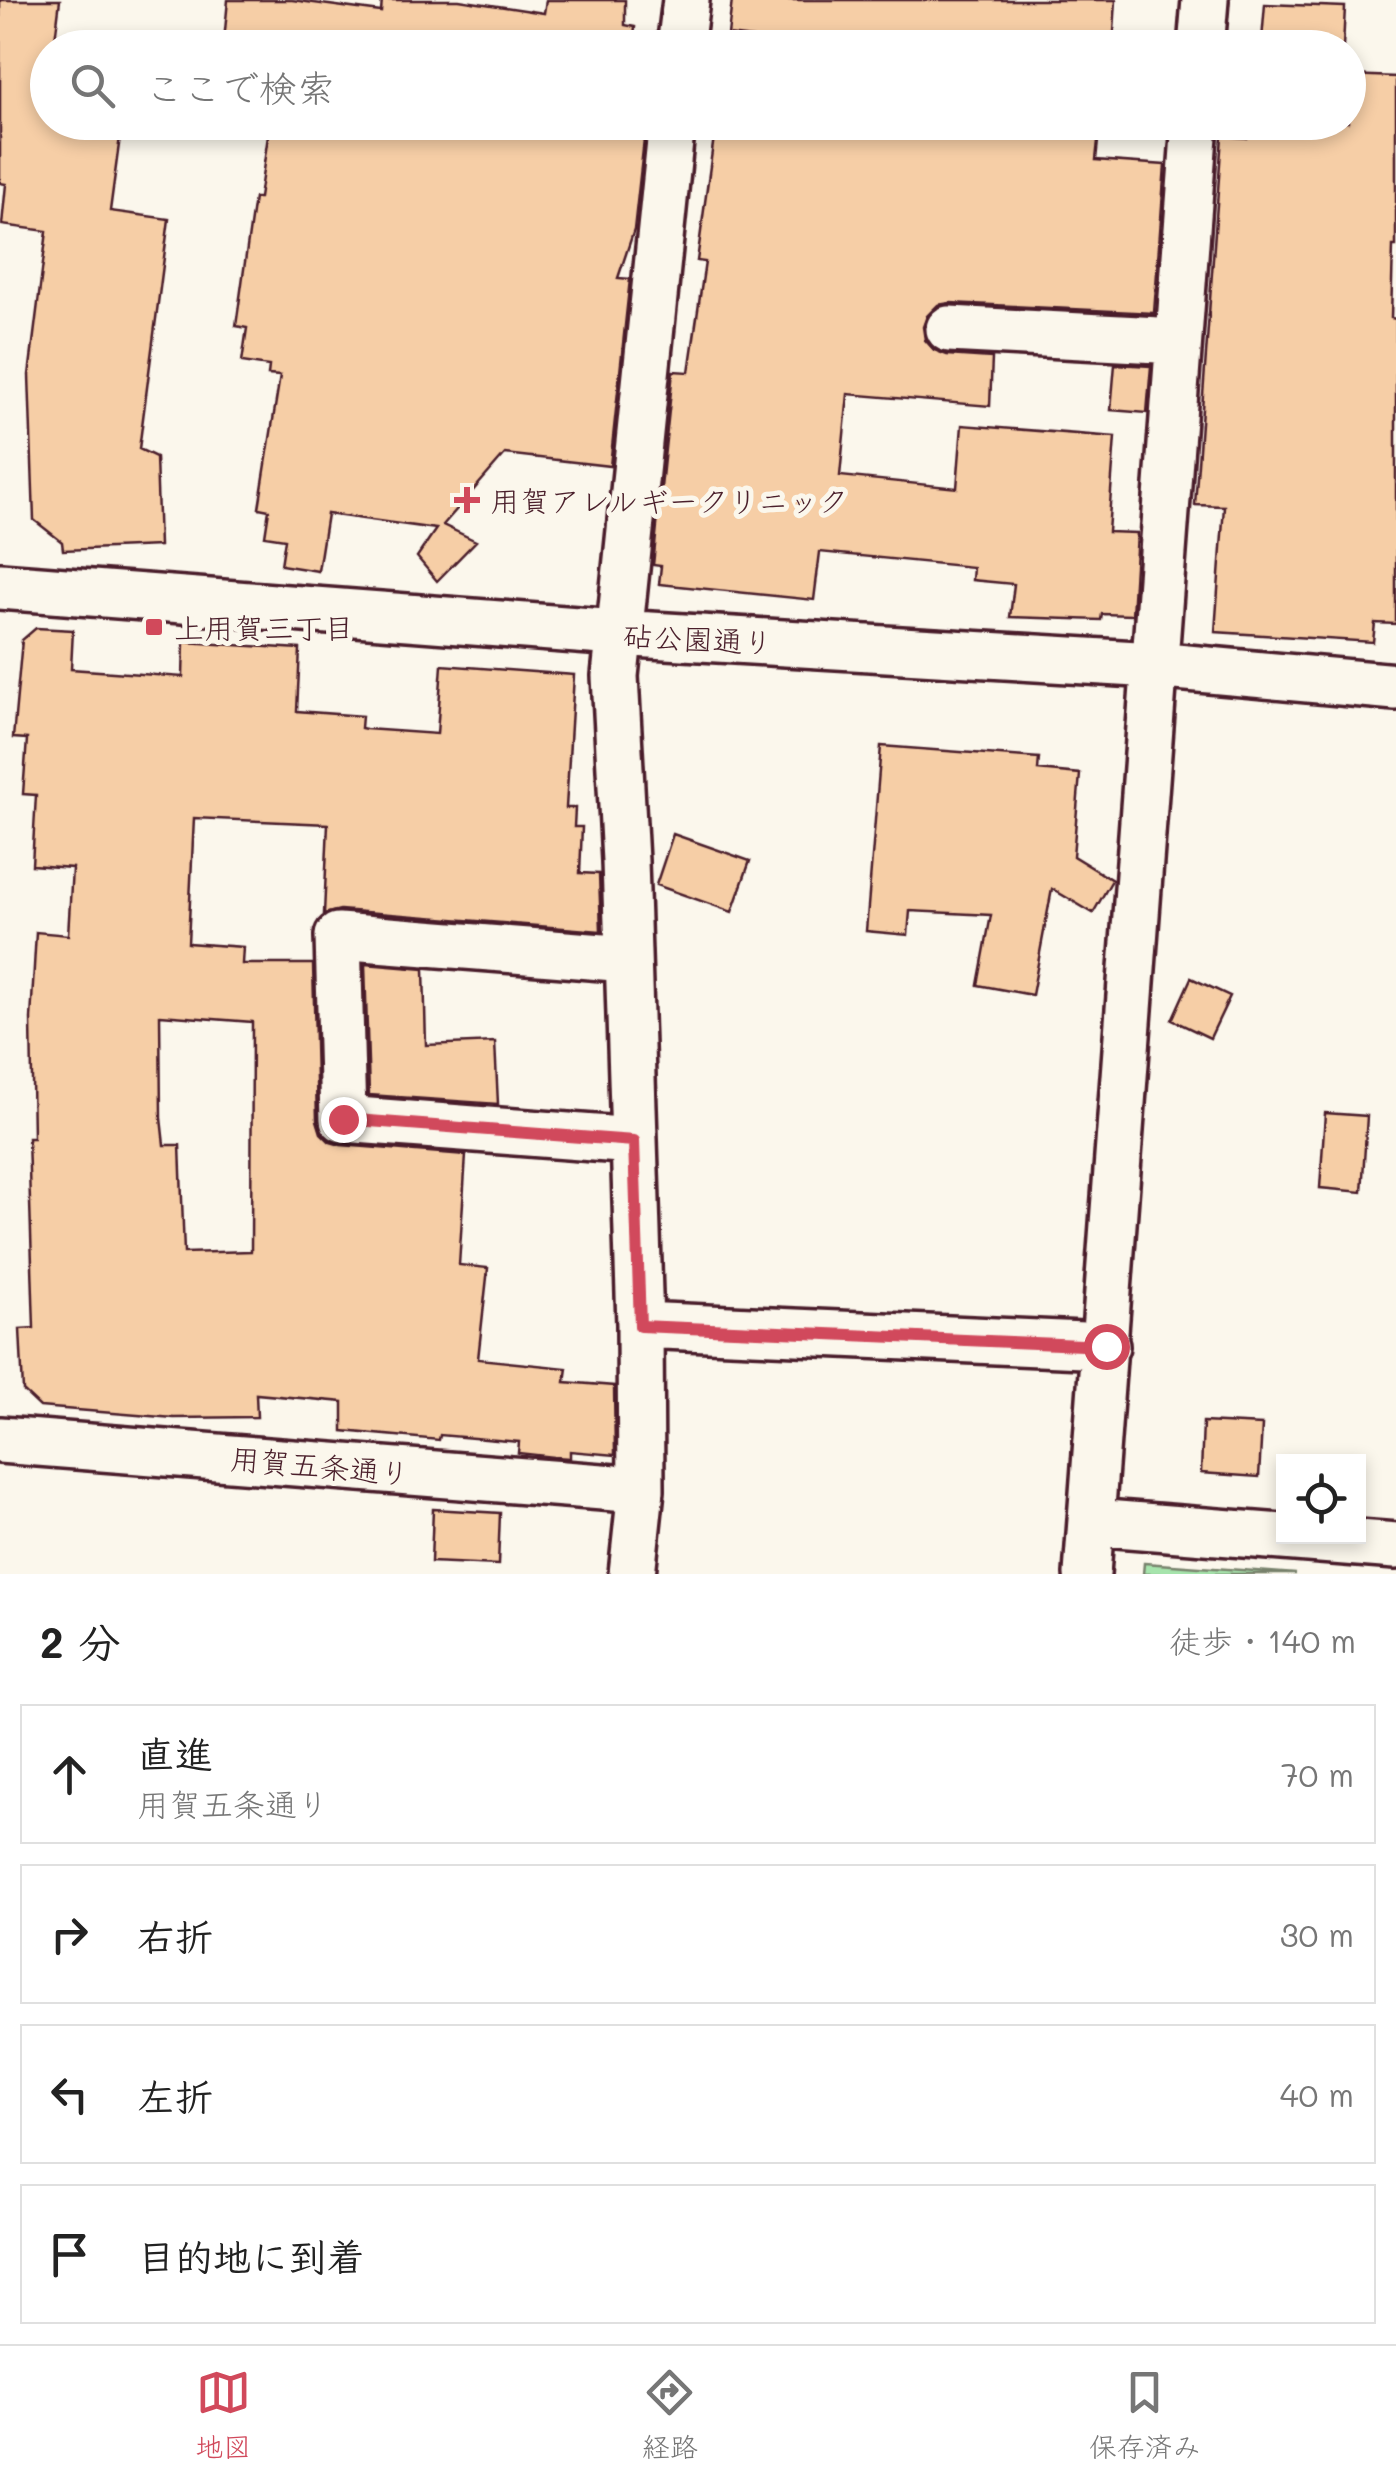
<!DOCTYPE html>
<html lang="ja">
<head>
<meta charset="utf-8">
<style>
	:root { --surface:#fff; --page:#f6f6f6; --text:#222; --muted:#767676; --line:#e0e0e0; --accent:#d1495b }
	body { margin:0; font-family:Mali,"Klee One",sans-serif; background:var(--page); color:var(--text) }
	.controls { position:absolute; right:30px; bottom:30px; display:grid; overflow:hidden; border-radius:0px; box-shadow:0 5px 15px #0003 }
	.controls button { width:90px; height:90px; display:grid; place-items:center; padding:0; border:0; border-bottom:2px solid var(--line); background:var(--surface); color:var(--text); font:50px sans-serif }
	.stop { position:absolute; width:30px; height:30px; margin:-22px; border:8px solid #d1495b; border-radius:50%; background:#fff }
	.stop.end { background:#d1495b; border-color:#fff; box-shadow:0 2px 10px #0008 }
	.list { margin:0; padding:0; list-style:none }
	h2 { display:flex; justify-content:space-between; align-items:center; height:130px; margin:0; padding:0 40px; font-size:42px }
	h2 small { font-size:32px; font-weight:400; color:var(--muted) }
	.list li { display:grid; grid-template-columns:65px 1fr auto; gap:30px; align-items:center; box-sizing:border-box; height:140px; margin:0 20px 20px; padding:0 20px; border:2px solid var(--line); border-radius:0px }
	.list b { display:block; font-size:38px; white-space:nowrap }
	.list p { margin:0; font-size:32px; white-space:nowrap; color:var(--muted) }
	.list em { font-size:32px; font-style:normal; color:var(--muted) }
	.icon { flex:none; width:55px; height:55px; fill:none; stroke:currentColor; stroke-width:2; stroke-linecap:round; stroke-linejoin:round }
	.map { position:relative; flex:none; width:1396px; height:1574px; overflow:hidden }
	.search { position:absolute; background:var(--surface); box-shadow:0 5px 15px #0003; left:30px; right:30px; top:30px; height:110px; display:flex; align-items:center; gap:25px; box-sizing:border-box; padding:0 35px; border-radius:55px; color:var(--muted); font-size:38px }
	.sheet { height:770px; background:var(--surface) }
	nav { display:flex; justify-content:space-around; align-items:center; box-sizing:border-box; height:140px; border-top:2px solid var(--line); background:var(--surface); font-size:28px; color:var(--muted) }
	nav a { display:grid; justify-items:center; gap:5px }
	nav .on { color:var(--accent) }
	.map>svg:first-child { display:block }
	.green { fill:#a6e4ac; stroke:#78826c; stroke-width:2.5 }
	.building { fill:#f6cea6; stroke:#4a1f2b; stroke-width:2.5; fill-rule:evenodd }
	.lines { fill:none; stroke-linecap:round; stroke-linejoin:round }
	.minor-casing { stroke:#4a1f2b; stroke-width:52 }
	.minor { stroke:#fbf7ec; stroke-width:45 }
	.route { stroke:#d1495b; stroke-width:12 }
	.poi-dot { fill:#d1495b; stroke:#fbf7ec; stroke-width:4 }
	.labels { text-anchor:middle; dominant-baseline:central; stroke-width:10; stroke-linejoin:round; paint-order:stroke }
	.poi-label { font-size:30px; fill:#4a1f2b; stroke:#fbf7ec; text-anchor:start }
	.street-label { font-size:30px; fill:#4a1f2b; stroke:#fbf7ec }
</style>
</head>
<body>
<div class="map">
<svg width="1396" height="1574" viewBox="0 0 1396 1574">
	<rect width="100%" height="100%" fill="#fbf7ec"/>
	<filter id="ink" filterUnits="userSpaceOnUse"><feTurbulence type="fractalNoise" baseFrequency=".01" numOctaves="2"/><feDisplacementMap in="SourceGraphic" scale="20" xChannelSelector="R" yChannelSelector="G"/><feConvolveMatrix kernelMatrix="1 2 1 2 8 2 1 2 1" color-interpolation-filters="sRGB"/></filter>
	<g filter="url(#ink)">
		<path class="green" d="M1144 1563 1296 1574H1143Z"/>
		<path class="building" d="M0 0H60L54 48H48V122H122L110 211 169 219 139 449 156 457 159 546 63 550 62 542 34 520 29 375 47 231 2 225 6 184 0 183Z
			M228 0H292L381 12 382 0H459L544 13 546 0H625V25L635 27 633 48H295L224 41Z
			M732 0H1116L1113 48H1003L926 41V48L811 45 728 35Z
			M1265 4 1345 7 1343 47 1271 44V41L1262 40Z
			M1349 75 1396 77V246H1393L1391 318 1396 319V624L1375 623 1373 642 1215 632 1224 506 1195 505 1222 136 1247 138V122H1348Z
			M270 122H646L634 230 618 278 630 279 610 466 505 454 443 525 476 541 437 581 417 557 436 529 327 514 318 571 281 565 285 539 265 536 269 510 259 508 280 376 268 375 269 366 242 362 247 328 236 326 254 198H259Z
			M716 122H1100L1096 160 1165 165 1154 313 950 303 938 305 927 316 923 327 925 340 934 350 947 355 992 358 990 406 848 394 840 476 957 488 962 425 1115 437 1108 532 1137 533 1132 615 1102 614 1101 620 1010 617 1014 584 972 580 973 567 820 552 814 600 659 584 661 566 653 565 673 371 689 372 705 262 697 261Z
			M1115 364 1151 366 1147 413 1111 410Z
			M36 628 73 630 71 669 183 677 184 642 300 649 297 711 362 716 361 728 366 729 437 734 442 665 574 675 566 808H575L574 827H582L580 873 599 874 601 931 340 910 324 914 328 824 194 818 188 943 243 947 242 964H313L317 1120 321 1133 330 1142 341 1145 466 1155 459 1265 488 1268 478 1359 567 1368 565 1382 614 1386 615 1455 570 1451V1458L554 1457 518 1453 519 1442 440 1435 439 1440 343 1431V1402L256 1394 257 1417 174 1418 40 1407 23 1391 20 1329 34 1328 28 1138H33L31 1019 36 932 68 935 72 868 32 865 36 795 23 794 27 739 13 738 22 640ZM160 1015 252 1022 251 1251 184 1253 180 1145H164L161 1118Z
			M881 746 1039 758 1038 770 1080 774 1073 856 1112 880 1093 913 1052 889 1032 995 978 985 991 915 910 911 908 935 866 931Z
			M673 834 750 861 732 912 656 885Z
			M365 964 424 969 426 1045 495 1042 498 1104 369 1095Z
			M1191 978 1230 996 1210 1038 1172 1020Z
			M1325 1113 1367 1116 1362 1192 1320 1188Z
			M1203 1422 1262 1425 1259 1477 1201 1473Z
			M433 1509 500 1513 498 1565 431 1562Z"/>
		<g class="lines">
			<g class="minor-casing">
				<path id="minor" d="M680 48 686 0
					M1201 48 1205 0
					M949 329 1178 341
					M0 586 617 633 1154 665 1396 687
					M628 959 338 936 343 1119 634 1141
					M640 1325 1106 1346
					M0 1440 641 1490
					M1092 1522 1396 1546
					M632 1574 641 1490 640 1325 625 861 615 676 672 122
					M1087 1574 1195 122"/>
			</g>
			<use href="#minor" class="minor"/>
		</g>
	</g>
	<g class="lines" filter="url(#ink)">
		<path class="route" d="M343 1119 634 1141 640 1326 1106 1346"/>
	</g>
	<g class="poi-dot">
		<path d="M462 485h10v10h10v10h-10v10h-10v-10h-10v-10h10z"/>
		<rect x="144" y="617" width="20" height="20" rx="5"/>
	</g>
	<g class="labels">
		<g class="poi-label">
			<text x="490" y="500">用賀アレルギークリニック</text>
			<text x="174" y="627">上用賀三丁目</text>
		</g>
		<g class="street-label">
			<text transform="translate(698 638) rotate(3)">砧公園通り</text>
			<text transform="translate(320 1465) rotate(5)">用賀五条通り</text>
		</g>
	</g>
</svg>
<div class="controls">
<button><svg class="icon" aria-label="locate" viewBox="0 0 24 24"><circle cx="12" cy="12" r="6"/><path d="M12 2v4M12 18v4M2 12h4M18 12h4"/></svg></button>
</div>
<div class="stop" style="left:1106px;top:1346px"></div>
<div class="stop end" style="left:343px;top:1119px"></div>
<div class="search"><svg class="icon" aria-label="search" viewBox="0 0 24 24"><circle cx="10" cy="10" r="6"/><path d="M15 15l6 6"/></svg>ここで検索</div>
</div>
<section class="sheet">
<h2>2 分<small>徒歩 · 140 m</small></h2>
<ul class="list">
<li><svg class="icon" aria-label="ahead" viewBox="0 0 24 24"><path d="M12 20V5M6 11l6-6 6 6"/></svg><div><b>直進</b><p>用賀五条通り</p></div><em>70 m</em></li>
<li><svg class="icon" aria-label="right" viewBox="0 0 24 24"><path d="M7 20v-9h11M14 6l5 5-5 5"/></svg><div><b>右折</b></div><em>30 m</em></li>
<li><svg class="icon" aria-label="left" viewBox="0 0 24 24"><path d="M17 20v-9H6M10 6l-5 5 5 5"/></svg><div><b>左折</b></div><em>40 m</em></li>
<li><svg class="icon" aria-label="arrive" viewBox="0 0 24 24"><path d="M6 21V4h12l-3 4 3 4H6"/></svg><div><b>目的地に到着</b></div></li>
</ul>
</section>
<nav>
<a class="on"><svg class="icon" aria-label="map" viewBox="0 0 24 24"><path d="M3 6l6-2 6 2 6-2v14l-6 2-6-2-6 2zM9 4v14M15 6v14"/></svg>地図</a>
<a><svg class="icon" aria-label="directions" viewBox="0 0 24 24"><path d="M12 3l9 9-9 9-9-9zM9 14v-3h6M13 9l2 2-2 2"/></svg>経路</a>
<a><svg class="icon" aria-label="saved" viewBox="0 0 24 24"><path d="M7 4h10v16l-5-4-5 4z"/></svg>保存済み</a>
</nav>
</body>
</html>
